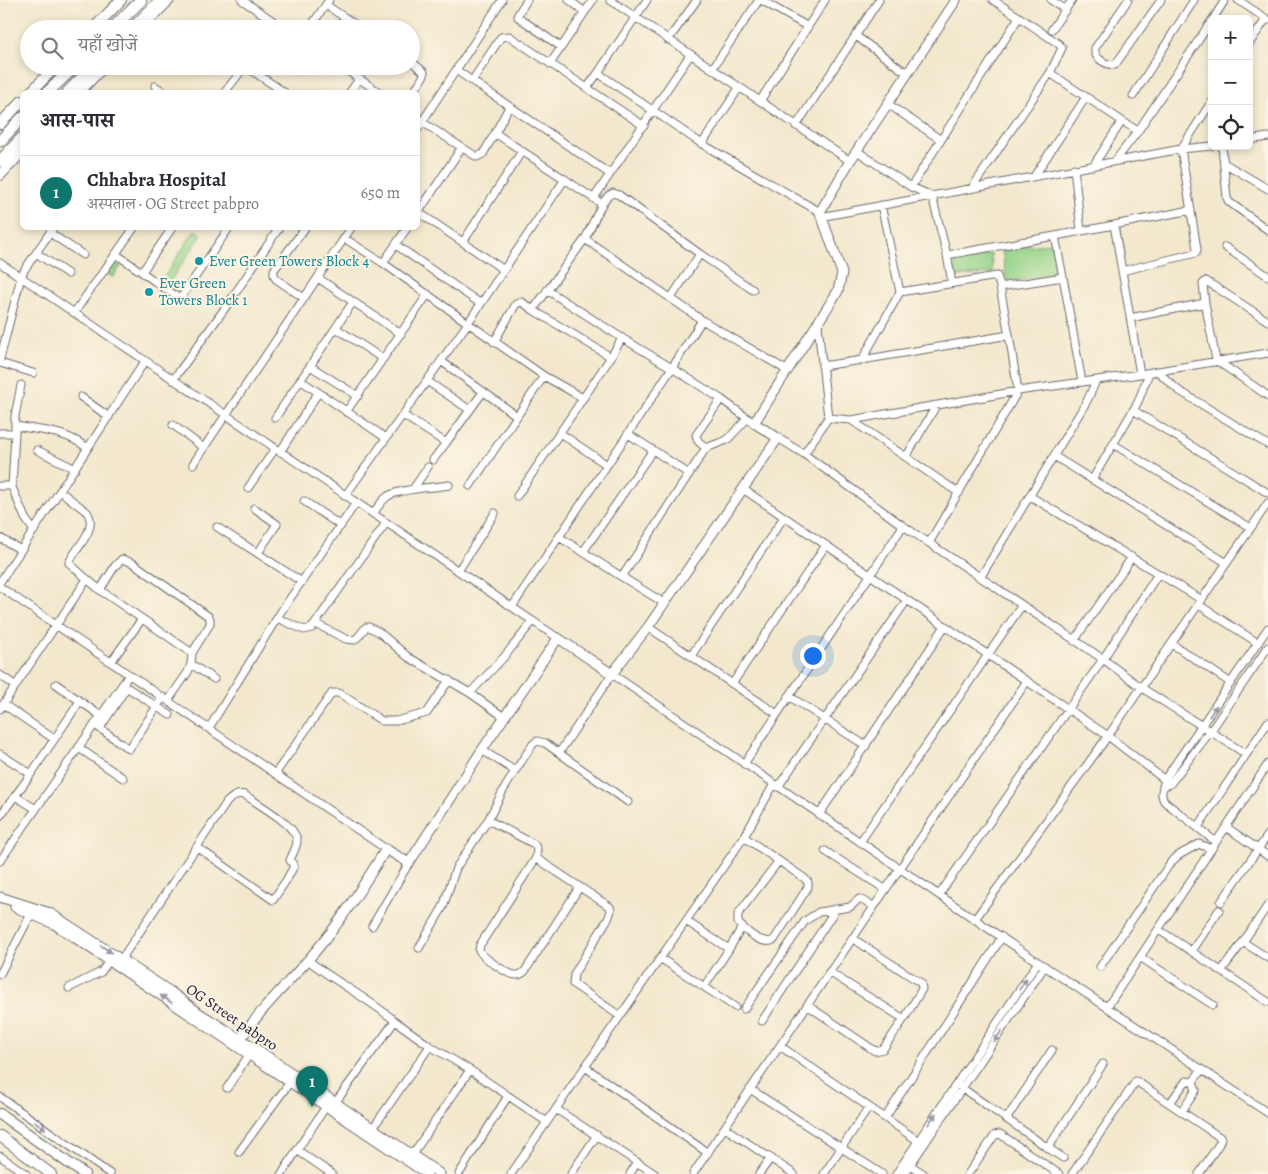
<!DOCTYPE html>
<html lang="hi">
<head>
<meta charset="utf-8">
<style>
	:root { --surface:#fff; --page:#f7f7f7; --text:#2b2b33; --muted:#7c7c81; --line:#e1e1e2; --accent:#0f766e }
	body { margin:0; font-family:Alegreya,"Noto Serif Devanagari",serif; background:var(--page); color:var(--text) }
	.controls { position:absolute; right:15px; top:15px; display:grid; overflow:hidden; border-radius:8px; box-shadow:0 2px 8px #0003 }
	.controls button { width:45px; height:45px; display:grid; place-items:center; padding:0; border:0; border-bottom:1px solid var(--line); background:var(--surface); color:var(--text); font:25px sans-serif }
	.you { position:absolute; left:812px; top:655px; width:18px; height:18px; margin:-12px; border:4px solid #fff; border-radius:50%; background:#1a73e8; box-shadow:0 0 0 8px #1a73e833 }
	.badge { display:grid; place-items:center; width:32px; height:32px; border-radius:50%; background:var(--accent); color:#fff; font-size:16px; font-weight:700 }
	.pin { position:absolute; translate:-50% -41px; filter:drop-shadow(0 1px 2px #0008) }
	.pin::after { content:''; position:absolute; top:26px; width:18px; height:15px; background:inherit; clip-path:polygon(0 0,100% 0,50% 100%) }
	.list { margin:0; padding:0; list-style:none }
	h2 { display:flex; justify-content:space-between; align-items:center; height:65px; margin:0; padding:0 20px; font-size:21px }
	h2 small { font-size:16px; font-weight:400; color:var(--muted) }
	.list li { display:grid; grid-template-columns:32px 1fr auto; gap:15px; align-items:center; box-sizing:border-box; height:75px; padding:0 20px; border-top:1px solid var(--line) }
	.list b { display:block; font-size:19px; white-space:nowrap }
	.list p { margin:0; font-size:16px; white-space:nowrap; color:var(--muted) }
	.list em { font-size:16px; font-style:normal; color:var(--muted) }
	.icon { flex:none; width:28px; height:28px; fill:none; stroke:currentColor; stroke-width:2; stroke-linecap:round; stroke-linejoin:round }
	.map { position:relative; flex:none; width:1268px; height:1174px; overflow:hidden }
	.search { position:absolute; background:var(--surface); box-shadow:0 2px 8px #0003; left:20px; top:20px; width:400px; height:55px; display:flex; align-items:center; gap:12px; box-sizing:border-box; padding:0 18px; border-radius:28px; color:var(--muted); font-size:19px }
	.panel { position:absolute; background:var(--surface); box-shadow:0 2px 8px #0003; left:20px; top:90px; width:400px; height:140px; border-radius:8px }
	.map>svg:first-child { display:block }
	.green { fill:#97d48a; stroke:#5c7b62 }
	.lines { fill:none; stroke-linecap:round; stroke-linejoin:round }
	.minor-casing { stroke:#6b676e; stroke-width:9 }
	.tertiary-casing { stroke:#6b676e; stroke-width:11 }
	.secondary-casing { stroke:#6b676e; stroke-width:12 }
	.trunk-casing { stroke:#6b676e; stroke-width:13 }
	.minor { stroke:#fff; stroke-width:7 }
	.tertiary { stroke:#fff; stroke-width:9 }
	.secondary { stroke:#fff; stroke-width:10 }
	.trunk { stroke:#fff; stroke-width:11 }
	.oneway { fill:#9c9ca7 }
	.culture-dot { fill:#0f9aa8; stroke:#fcf5e5; stroke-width:2 }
	.labels { text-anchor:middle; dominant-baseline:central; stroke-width:4; stroke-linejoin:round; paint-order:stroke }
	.culture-label { font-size:15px; fill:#0d838f; stroke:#fcf5e5; text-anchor:start }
	.street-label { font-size:15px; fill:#22223b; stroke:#fcf5e5 }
</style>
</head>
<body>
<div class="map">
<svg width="1268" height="1174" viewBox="0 0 1268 1174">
	<rect width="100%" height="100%" fill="#fcf5e5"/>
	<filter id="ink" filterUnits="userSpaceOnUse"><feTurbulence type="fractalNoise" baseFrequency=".02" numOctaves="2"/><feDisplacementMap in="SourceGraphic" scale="10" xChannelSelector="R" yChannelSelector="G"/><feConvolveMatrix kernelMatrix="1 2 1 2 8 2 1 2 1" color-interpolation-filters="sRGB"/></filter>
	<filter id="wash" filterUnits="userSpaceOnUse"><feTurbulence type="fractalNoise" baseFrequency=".0096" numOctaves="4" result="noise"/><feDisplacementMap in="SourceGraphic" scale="20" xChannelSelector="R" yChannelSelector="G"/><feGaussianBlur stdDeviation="1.12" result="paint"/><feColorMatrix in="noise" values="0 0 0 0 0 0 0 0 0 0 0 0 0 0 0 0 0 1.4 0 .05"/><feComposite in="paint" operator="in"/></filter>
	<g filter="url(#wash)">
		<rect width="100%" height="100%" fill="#f3e8cd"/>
		<path class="green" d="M195 230 202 235 168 284 162 280Z
			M1052 243 1056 274 1007 282 1002 250Z
			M991 254 993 273 956 277 954 258Z
			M114 261 121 266 113 277 106 273Z"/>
	</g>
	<g filter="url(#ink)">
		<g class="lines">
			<g class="minor-casing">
				<path id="minor" d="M242 0 285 29
					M527 0 518 14V17L561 47
					M569 0 585 12
					M610 0 760 101
					M761 0 808 27
					M825 0 760 101 850 161
					M1051 0 1066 10
					M1128 0 1095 48C1093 58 1106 65 1115 65L1161 0
					M1238 0 1268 20
					M326 5 362 29
					M1213 19 1225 0
					M309 29 329 0
					M1052 29 1072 0
					M856 36 908 74
					M668 40 697 0
					M1249 44 1266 19
					M411 61 424 72V75L414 92
					M550 64 593 0
					M340 66 379 92
					M712 69 759 0
					M456 70 502 0
					M598 73 647 0
					M472 81 610 174
					M155 86 164 92
					M587 88 644 126
					M225 92 245 66 284 92
					M350 92 359 79
					M1133 96 1194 0
					M1086 97 1122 121 1093 166
					M888 104 941 140
					M418 119 422 122 456 70 472 81 501 37 509 36 587 88 598 73 702 144 820 212
					M1122 121 1138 131
					M796 126 879 0
					M418 129 422 122 477 157 483 154 495 133 602 204 585 239 702 320
					M495 133 509 107
					M1249 140 1268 137
					M702 144 739 88
					M1222 146 1227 198 1229 202 1268 230
					M857 151 911 187 932 196 947 255
					M1115 161 1138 131 1212 20
					M1224 163 1268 189
					M1074 168 1081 231
					M1035 175 1086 97 1050 73
					M911 187 1019 17 993 0
					M972 188 1050 73 1062 48 1059 44 1019 17
					M594 198 690 55
					M602 204 608 196 613 193 619 195 700 254
					M881 205 900 292
					M418 212 504 270
					M418 213 462 147
					M820 217 1181 149 1212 146
					M1114 225 1191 210
					M50 233 83 255
					M344 238 383 263 468 323 565 179
					M463 242 522 151
					M396 245 481 304
					M1225 247 1268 276
					M36 253 68 274
					M116 254 180 299 229 228
					M0 263 558 638
					M383 263 407 228
					M1122 271 1196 253 1197 249 1181 149 1212 101
					M142 272 172 228
					M1063 277 1082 382
					M318 278 401 334
					M547 290 622 338
					M304 298 276 279 274 275V270L305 228
					M671 298 700 254 753 290
					M1205 303 1203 284 1206 281 1268 321
					M74 313 134 228
					M1130 318 1205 303 1216 360 1268 396
					M336 328 383 359
					M494 342 516 304 522 302 533 310
					M0 359 21 277 25 269 53 228
					M862 360 1009 335 1000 287
					M441 361 517 416
					M0 363 33 373
					M310 366 358 396
					M822 366 862 360 900 292 997 276 1000 287 1063 277 1055 236 947 255 952 283
					M1157 371 1178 390 1268 445
					M1140 374 1268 353
					M544 376 583 398
					M173 380 228 304 279 228
					M300 380 386 438
					M427 381 470 410
					M81 397 109 417
					M1133 410 1268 493
					M346 412 428 294
					M403 415 446 443 483 392
					M275 418 353 302
					M828 418 851 420 1018 391 1140 374 1114 225 1055 236
					M851 420 959 493
					M754 423 721 399 672 368 702 320 788 371
					M173 425 204 448
					M15 426C44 431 62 430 88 448
					M0 433H15V416L21 385
					M15 433 12 487 25 518 34 531
					M560 433 607 465
					M628 434 653 450 583 552 622 577 706 448 698 441 696 435 721 399
					M778 438 804 454 828 418 818 325
					M1113 444 1251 528
					M706 448 727 440 747 419
					M37 450 75 469
					M653 450 689 474
					M280 452 318 393
					M804 454 902 525 1103 659 1142 688 1246 754
					M1054 456 1227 563
					M906 457 936 406
					M433 460 446 443
					M193 464 351 228
					M1092 480 1138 402 1149 373
					M0 486H12
					M248 488 275 449
					M413 489 428 467
					M743 489 1068 709 1108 736 1170 784
					M60 491 87 512C99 529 75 548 69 563L87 579
					M345 496 468 323 544 376 470 486
					M517 496 611 357
					M1030 496 1202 600
					M304 501 341 526
					M254 508 277 524 258 553
					M373 514C377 508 382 500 388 496 402 488 432 488 449 485
					M217 527 302 582
					M559 537 583 552
					M0 538 21 550
					M929 543 1018 391 1009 335
					M458 571 495 513
					M622 577 664 603
					M980 578 1087 401 1096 381
					M0 582 145 361
					M0 587 386 849
					M100 590 192 653
					M1199 605 1258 643
					M512 607 672 368 622 338 611 357 533 310 585 239
					M277 618 304 630 312 628 386 523
					M316 624 346 639 354 640 358 637 366 627H369L379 632 408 657 470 693 504 717
					M648 627 777 714
					M1074 641 1132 557
					M1172 644 1231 683
					M691 656 784 517
					M111 662 142 619
					M191 664 214 679
					M0 675 16 686
					M56 684 101 716
					M732 684 826 545
					M470 693 504 657 533 621
					M789 696 866 746
					M3 704 54 739
					M0 709 87 579 100 590 115 566 122 559 133 563 208 616 210 619V624L192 653 191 664 188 672 168 701
					M95 725 129 749 163 697
					M100 728 125 690 128 688 170 715
					M209 728 282 610 356 503
					M79 748 123 778
					M482 750 515 771 533 744 537 741 545 743 559 753 612 674 1038 962 1268 1113
					M559 753 628 802
					M0 754 31 774 80 701
					M744 764 903 526
					M31 774 15 796 36 809
					M275 774 332 693H339L382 721H396L427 713 449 680
					M1167 785 1170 784 1210 732 1268 647
					M778 787 907 600
					M819 815 945 626
					M0 816 15 796
					M488 820 534 844 537 849 536 858 480 945 479 950C482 957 509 976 517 975 520 975 523 973 525 971L579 888
					M1198 827 1268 722
					M1226 827 1268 856
					M744 837 804 878 808 882V887L774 940C762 946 747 932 738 923V914L778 862
					M860 842 1022 605
					M1216 842 1268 764
					M825 851 885 889
					M536 858 610 907 611 910 609 917 574 974 573 984 620 1016
					M0 861 129 675
					M939 895 1103 659 1158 574
					M1221 902 1268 835
					M1268 905 1243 942 1268 958
					M975 919 1108 736 1268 503
					M686 921 729 949 742 927
					M372 926 409 863
					M1159 930 1268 1002
					M419 948 443 907 456 868 488 820 503 791 515 771
					M1192 951 1219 910
					M1140 957 1213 1005
					M660 958 735 1007
					M308 960C335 982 368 998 395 1021
					M118 964 227 802C233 797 236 793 245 795 257 804 297 825 297 841 297 847 292 855 290 860L294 866 287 879 273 900 197 847
					M1100 967 1171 862 1179 855 1199 844 1211 849
					M1222 970 1243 942
					M829 972 904 1019
					M0 974 31 914
					M704 987 729 949
					M69 988 101 972 109 961
					M807 1005 875 1051 883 1049 906 1016 922 989 921 983 852 938
					M1107 1007 1216 842 1165 802C1159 794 1163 788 1165 779L1268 628
					M744 1009 805 921 819 912 850 907 859 899 874 906
					M762 1021 836 909
					M780 1046 885 1118
					M585 1067 708 1153
					M959 1086 1048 1148 1103 1064
					M227 1088 249 1055
					M750 1089 882 1174
					M0 1097 110 1174
					M335 1103 395 1021 430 1046
					M1170 1103 1186 1081 1193 1082
					M327 1105 297 1150 332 1174
					M556 1109 655 1174
					M1182 1111 1196 1090 1193 1082 1201 1070
					M1007 1118 1052 1050
					M373 1128 430 1046 470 1070
					M725 1128 794 1174
					M917 1140 885 1118 1002 937
					M1048 1148 1063 1158
					M239 1152 290 1082
					M412 1155 470 1070 547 1122
					M0 1156 26 1174
					M907 1163 924 1174
					M282 1174 297 1150
					M459 1174 508 1096
					M511 1174 744 837 774 784
					M571 1174 597 1135
					M630 1174 637 1162
					M693 1174 1027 681
					M759 1174 771 1158
					M824 1174 869 1107
					M896 1174 1038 962
					M904 1174 1045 966
					M968 1174 995 1135 1000 1134 1059 1174
					M1072 1174 1136 1081 1221 1138 1219 1144 1199 1174"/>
			</g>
			<g class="tertiary-casing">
				<path id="tertiary" d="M0 897 50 913 171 992 199 1013 258 1050 440 1174
					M15 907 54 924 68 933 427 1174
					M236 1046C259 1009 292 980 319 947 345 916 365 882 386 849L409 863 482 750 558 638 612 674 648 627 778 438 754 423 838 291 842 273 820 212 850 161 956 0"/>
			</g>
			<g class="secondary-casing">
				<path id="secondary" d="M93 29 121 0
					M140 29 169 0
					M31 92 56 66
					M79 92 104 66
					M0 124 22 101
					M0 175 22 152
					M0 1114 84 1174
					M0 1136 51 1174"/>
			</g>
			<g class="trunk-casing">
				<path id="trunk" d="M112 29 141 0
					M132 29 161 0
					M48 92 75 66
					M68 92 94 66
					M0 141 22 118
					M0 161 22 138"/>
			</g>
			<use href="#minor" class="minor"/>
			<use href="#tertiary" class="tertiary"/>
			<use href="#secondary" class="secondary"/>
			<use href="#trunk" class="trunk"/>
		</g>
		<defs><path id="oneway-solid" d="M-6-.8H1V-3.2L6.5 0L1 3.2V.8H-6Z" transform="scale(1.25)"/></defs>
		<g class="oneway">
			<use href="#oneway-solid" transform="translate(1213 711) rotate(-56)"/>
			<use href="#oneway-solid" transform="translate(106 949) rotate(34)"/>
			<use href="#oneway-solid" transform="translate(1023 984) rotate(-56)"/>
			<use href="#oneway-solid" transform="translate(166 999) rotate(-146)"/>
			<use href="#oneway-solid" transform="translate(998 1036) rotate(124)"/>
			<use href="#oneway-solid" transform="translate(932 1119) rotate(-56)"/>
			<use href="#oneway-solid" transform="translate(40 1125) rotate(35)"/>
		</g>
	</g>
	<g class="culture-dot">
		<circle cx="199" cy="261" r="5"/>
		<circle cx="149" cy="292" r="5"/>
	</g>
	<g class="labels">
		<g class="culture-label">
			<text x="209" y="261">Ever Green Towers Block 4</text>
			<text x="159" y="283">Ever Green<tspan x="159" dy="17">Towers Block 1</tspan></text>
		</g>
		<g class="street-label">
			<text transform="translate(232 1017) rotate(34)">OG Street pabpro</text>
		</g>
	</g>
</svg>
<div class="controls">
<button>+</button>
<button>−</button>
<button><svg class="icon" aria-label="locate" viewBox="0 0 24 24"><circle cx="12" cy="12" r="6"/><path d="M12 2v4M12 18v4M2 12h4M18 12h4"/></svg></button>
</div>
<div class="you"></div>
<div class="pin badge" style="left:312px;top:1107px">1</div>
<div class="search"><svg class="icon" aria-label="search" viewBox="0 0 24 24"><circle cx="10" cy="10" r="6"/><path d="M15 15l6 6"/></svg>यहाँ खोजें</div>
<section class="panel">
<h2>आस-पास<small></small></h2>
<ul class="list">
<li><span class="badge">1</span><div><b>Chhabra Hospital</b><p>अस्पताल · OG Street pabpro</p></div><em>650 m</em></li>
</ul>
</section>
</div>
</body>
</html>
